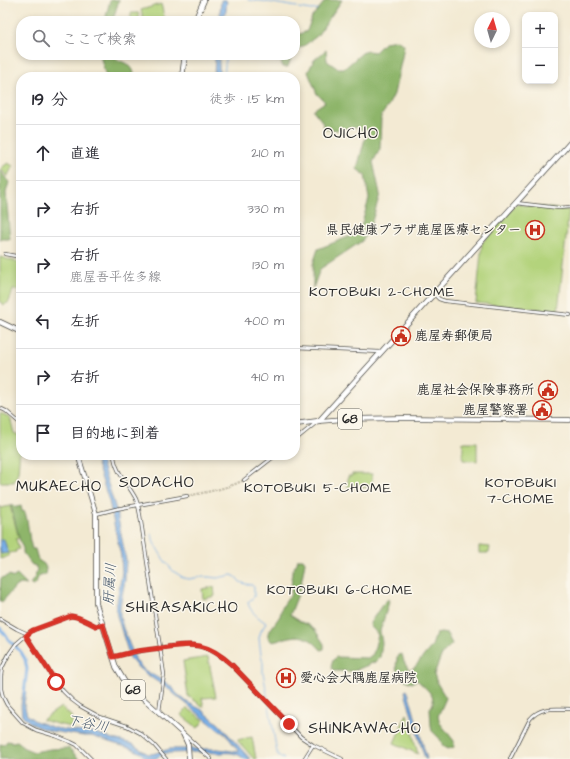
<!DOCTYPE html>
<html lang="ja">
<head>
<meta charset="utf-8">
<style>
	:root { --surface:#fff; --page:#f2f2f3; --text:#2b2b33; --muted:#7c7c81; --line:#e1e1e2 }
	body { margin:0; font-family:"Architects Daughter","Klee One",sans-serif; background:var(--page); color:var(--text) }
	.controls { position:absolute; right:12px; top:12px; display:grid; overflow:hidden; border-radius:8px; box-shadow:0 2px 6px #0003 }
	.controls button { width:36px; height:36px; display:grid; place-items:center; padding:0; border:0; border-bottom:1px solid var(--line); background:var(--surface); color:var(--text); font:20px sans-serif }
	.compass { position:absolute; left:474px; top:12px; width:36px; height:36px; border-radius:50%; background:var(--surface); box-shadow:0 2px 6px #0003; rotate:5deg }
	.stop { position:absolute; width:12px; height:12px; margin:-9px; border:3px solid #d93025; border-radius:50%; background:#fff }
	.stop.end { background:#d93025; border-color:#fff; box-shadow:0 1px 4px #0008 }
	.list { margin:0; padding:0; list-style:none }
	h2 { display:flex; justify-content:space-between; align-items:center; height:52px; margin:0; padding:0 16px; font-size:17px }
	h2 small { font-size:13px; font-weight:400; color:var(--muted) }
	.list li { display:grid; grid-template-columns:26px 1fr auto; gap:12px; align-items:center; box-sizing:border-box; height:56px; padding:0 16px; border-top:1px solid var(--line) }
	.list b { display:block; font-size:15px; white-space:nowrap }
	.list p { margin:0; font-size:13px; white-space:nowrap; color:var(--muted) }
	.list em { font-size:13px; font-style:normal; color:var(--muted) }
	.icon { flex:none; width:22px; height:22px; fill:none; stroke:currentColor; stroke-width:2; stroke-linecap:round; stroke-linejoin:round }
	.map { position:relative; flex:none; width:570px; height:759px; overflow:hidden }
	.search { position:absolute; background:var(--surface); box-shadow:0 2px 6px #0003; left:16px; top:16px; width:284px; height:44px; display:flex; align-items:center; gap:10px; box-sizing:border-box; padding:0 14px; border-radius:16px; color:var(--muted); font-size:15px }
	.panel { position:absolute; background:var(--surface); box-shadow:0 2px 6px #0003; left:16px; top:72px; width:284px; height:388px; border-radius:16px }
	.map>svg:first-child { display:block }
	.green { fill:#b3d37b; stroke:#6f7f53 }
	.forest { fill:#8eb56b; stroke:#5c704b }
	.water { fill:#77ade6; stroke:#516c88 }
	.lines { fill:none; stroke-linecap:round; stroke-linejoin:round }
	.stream { stroke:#77ade6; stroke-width:1 }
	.river { stroke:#77ade6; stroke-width:3 }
	.minor-tunnel { stroke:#cbc4b1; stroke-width:2.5; stroke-dasharray:2.5 1; stroke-linecap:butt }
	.minor-casing { stroke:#494844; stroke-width:4 }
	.major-casing { stroke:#494844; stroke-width:5.5 }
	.highway-casing { stroke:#494844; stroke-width:6 }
	.minor { stroke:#fff; stroke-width:2.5 }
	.major { stroke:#fff; stroke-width:4 }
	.highway { stroke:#fff; stroke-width:4.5 }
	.route { stroke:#d93025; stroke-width:5 }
	.labels { text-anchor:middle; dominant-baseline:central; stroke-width:3; stroke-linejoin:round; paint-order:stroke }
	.shield { fill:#fbf7ec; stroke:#696865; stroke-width:1 }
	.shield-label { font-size:12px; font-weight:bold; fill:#2b2b2b }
	.poi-label { font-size:13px; font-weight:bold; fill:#2b2b2b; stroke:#fbf7ec; text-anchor:end }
	.neighbourhood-label { font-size:14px; letter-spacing:1px; fill:#2b2b2b; stroke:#fbf7ec }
	.water-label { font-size:14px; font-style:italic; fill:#46586c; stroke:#fbf7ec }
	.quarter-label { font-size:15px; letter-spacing:1px; fill:#2b2b2b; stroke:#fbf7ec }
</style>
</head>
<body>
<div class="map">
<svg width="570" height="759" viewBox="0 0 570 759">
	<rect width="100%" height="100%" fill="#fbf7ec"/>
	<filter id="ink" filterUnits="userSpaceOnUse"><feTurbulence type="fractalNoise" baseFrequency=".025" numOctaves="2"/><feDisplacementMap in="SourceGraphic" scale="8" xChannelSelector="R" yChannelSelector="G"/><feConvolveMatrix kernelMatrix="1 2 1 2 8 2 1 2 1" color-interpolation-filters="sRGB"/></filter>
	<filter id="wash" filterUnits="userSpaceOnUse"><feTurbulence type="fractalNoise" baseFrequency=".012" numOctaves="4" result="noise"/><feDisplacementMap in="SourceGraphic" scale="16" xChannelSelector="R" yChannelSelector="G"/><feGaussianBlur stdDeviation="0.9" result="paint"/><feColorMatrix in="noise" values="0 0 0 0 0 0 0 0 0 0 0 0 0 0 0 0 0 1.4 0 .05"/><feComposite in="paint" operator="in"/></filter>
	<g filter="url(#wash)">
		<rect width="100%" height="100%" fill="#f3ead3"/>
		<path class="green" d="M161 4 165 20 164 21H144L141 10Z
			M131 13H139V21H131Z
			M8 163 13 166 7 177 1 168Z
			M516 204 569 210 558 311 476 303 482 243Z
			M0 257 21 263V288L19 290H13L9 302 4 305 0 302Z
			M0 413 10 417 14 433 21 436 18 472 14 482H0Z
			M463 442H477V461L463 460Z
			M352 474H372V487H348V476H352Z
			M0 506 1 508 10 506 19 538 16 539 19 549 16 550V552L9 553V556L0 559Z
			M479 546 490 547 489 553H479Z
			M214 587 215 596 203 599 202 589Z
			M208 657 216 697 202 698 204 707 188 696 183 661Z
			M61 707 71 716 73 727 61 725 42 720Z
			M187 708 204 720 198 728 181 715Z
			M407 714 418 754 394 743Z
			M252 737 256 759H254L237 740Z"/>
		<path class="forest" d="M110 0H119L114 16V21H105Z
			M326 0H342L317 36 305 45 298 49 295 48V36L307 31 312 17Z
			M397 40 404 45 402 57 394 94 388 106 381 116 380 149 373 162 380 194 370 228 362 241 320 269 313 288V264L318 249 353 235 362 223 369 199 365 175 357 169 364 142 367 134C354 124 354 128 339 130 334 130 330 129 325 129L321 120 313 110 325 102 317 94 308 72 314 60 326 50 327 61 337 68H345L362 53 367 51 375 52 385 42Z
			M100 55H116V59C124 63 135 65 134 77H106Z
			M275 55H292L288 67H282L281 61H275L274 57Z
			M0 169 4 176 9 182 6 193 10 239H0Z
			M11 505 17 507 21 506 22 511 25 512C29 524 28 537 32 549H35L38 560 44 564 46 568 45 575C43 575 41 576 40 576 34 580 40 584 32 586L30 584 35 577 37 569 34 565H32L23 553V549L19 538Z
			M298 559H303L305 562 300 589 290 615 301 622 308 625 315 630 324 644V649L321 650C313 640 304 634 290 637 284 638 279 641 272 642L268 637V633L280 616 282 607 291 594 292 571 297 563Z
			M10 575 12 578 17 575 27 585 21 584 16 586 2 602 0 601 1 578Z
			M388 599 389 602 380 631 382 643 380 657 375 662 354 671H334L331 667 333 660 336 657 368 658 373 654 378 635 375 631 371 627 370 623 382 605Z
			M441 633 447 634 452 644 442 654 434 674 437 683 446 698 438 716 440 723 454 741V747L448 749 443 746 440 739 432 731 431 726 430 708C440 698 424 687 417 680L412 683C396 677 394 670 398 655L402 654 404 662 409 670 414 668 432 646 436 634Z
			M7 741 13 742 17 741 21 744 22 747 34 752 50 749 69 748 79 759H0V744L4 745Z"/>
		<path class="water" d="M221 0H226L227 3C226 5 226 8 226 11 224 16 222 15 224 21H221V17L220 13Z
			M215 55H219V77H214Z
			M94 455H99L117 513 126 560 125 580 120 606V616L123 628 136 661 144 670 165 682 173 688 176 693 187 702 202 710 220 725 250 759H244C239 753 229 752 221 753L197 752 171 753H165L156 758 151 759 145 757 141 753 133 749 109 742 92 736H84L51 731 38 727 28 721 22 715 21 705 23 692 26 691 24 704 27 715 35 721 55 728 73 731 96 733 106 737 132 744 138 748 148 754H152L170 749H218L239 752 225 733 220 731 173 693 170 690C156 680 139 672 130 658L117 616 116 607 122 572 121 556 115 528 109 501Z
			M4 539 8 553 1 554 0 548V540Z
			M407 690 409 695 427 759H425L406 696 405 691Z"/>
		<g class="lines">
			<path class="stream" d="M248 0 262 1 297 7
				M299 8 312 10 318 9
				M224 77 226 55
				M295 127 297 126
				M152 534 154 543 164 560 173 571 184 578 189 579 201 577H209L217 578 232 575 236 577 240 582 246 584 252 585 254 587V597L248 602C249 611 259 618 266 623L261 631 259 638 261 655 263 662V672L268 700
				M269 706 277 753 278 755 284 759
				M139 759 143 756"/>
			<path class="river" d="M0 628 9 640 21 652 25 659 27 669 24 694"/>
		</g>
	</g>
	<g filter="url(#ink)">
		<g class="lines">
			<path class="minor-tunnel" d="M187 496C207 492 226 489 244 480"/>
			<g class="minor-casing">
				<path id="minor" d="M516 203 559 208 570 207
					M5 254 21 257
					M434 294 439 299 445 301 570 315
					M295 348 380 352
					M0 408 6 411 21 424
					M295 440 317 422
					M114 455C115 472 129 485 136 499 138 504 139 509 140 515L164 674 159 712
					M244 480 276 455
					M96 514 116 509 187 496
					M0 619 17 629 28 634
					M26 636 56 682 63 691 72 700 80 706 100 717 127 726 140 733 154 745 166 759
					M113 657C129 653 144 650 160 648 168 647 176 645 185 645 203 644 219 653 232 665L301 737 313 745 342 759
					M185 735 211 759
					M91 759 77 745 71 742 56 736 36 730 23 723 7 705 3 697 1 689V676L2 668 9 654 16 644 31 631 71 616C81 617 87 622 96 626L103 625
					M304 759 313 745
					M510 759 530 719C541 706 554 709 570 709"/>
			</g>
			<g class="major-casing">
				<path id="major" d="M319 421 345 419 404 418 570 420
					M78 455 96 514V603L116 667 125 682 183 734 188 745 189 759"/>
			</g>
			<g class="highway-casing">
				<path id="highway" d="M195 21 204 0
					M182 77 185 55
					M0 322 21 332
					M295 424 319 421 570 143"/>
			</g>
			<use href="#minor" class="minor"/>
			<use href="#major" class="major"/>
			<use href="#highway" class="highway"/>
		</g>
	</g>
	<g class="lines" filter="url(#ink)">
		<path class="route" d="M56 682 26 636 28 634 33 630 71 616C81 617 87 622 96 626L103 625 113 657C121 655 129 653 137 651 145 650 153 649 161 648 194 643 207 642 232 665L289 724"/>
	</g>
	<defs>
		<g id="hospital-ring" transform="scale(1)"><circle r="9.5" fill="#fbf7ec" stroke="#c8321e" stroke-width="1.5"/><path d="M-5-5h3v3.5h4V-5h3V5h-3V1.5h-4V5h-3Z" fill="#c8321e"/></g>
		<g id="civic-ring" transform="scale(1)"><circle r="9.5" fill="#fbf7ec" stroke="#c8321e" stroke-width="1.5"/><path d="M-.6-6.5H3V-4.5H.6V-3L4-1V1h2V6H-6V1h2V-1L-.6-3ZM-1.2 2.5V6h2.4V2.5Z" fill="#c8321e"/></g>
	</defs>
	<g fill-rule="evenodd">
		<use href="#hospital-ring" x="535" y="230"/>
		<use href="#civic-ring" x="401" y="336"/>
		<use href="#civic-ring" x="548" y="390"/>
		<use href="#civic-ring" x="542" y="410"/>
		<use href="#hospital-ring" x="286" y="678"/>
	</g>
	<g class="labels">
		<g class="shield">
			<rect x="338" y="409" width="24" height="20" rx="3"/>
			<rect x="121" y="680" width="24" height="20" rx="3"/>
		</g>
		<g class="shield-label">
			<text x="350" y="419">68</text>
			<text x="133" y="690">68</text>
		</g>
		<g class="poi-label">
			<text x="521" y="230">県民健康プラザ鹿屋医療センター</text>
			<text x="415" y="336" text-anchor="start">鹿屋寿郵便局</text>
			<text x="534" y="390">鹿屋社会保険事務所</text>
			<text x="528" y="410">鹿屋警察署</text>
			<text x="300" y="678" text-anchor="start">愛心会大隅鹿屋病院</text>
		</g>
		<g class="neighbourhood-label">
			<text x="382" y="292">KOTOBUKI 2-CHOME</text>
			<text x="521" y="483">KOTOBUKI<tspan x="521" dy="16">7-CHOME</tspan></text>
			<text x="318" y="488">KOTOBUKI 5-CHOME</text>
			<text x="340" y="590">KOTOBUKI 6-CHOME</text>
		</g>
		<g class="water-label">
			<text transform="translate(110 584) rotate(-86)">肝属川</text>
			<text transform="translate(88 724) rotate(11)">下谷川</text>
		</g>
		<g class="quarter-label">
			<text x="351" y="133">OJICHO</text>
			<text x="157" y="482">SODACHO</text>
			<text x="59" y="486">MUKAECHO</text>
			<text x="182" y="607">SHIRASAKICHO</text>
			<text x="365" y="728">SHINKAWACHO</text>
		</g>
	</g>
</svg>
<div class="controls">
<button>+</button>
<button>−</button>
</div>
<svg class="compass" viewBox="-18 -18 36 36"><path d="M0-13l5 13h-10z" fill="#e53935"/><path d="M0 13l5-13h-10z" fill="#7c7c81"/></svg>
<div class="stop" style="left:56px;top:682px"></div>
<div class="stop end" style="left:289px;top:724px"></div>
<div class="search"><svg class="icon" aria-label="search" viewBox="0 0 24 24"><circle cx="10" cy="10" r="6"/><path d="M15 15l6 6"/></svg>ここで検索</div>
<section class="panel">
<h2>19 分<small>徒歩 · 1.5 km</small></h2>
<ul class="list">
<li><svg class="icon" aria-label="ahead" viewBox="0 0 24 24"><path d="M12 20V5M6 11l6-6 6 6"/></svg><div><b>直進</b></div><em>210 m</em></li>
<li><svg class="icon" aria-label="right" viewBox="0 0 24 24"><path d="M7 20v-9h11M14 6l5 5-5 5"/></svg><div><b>右折</b></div><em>330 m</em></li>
<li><svg class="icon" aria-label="right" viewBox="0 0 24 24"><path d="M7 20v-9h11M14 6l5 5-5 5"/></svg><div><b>右折</b><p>鹿屋吾平佐多線</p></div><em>130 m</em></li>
<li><svg class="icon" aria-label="left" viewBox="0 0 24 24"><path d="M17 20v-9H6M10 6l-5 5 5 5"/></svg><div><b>左折</b></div><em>400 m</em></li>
<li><svg class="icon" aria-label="right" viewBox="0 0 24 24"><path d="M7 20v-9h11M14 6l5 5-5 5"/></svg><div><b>右折</b></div><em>410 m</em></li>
<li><svg class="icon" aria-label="arrive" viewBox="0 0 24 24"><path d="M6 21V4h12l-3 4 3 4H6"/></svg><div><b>目的地に到着</b></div></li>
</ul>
</section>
</div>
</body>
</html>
